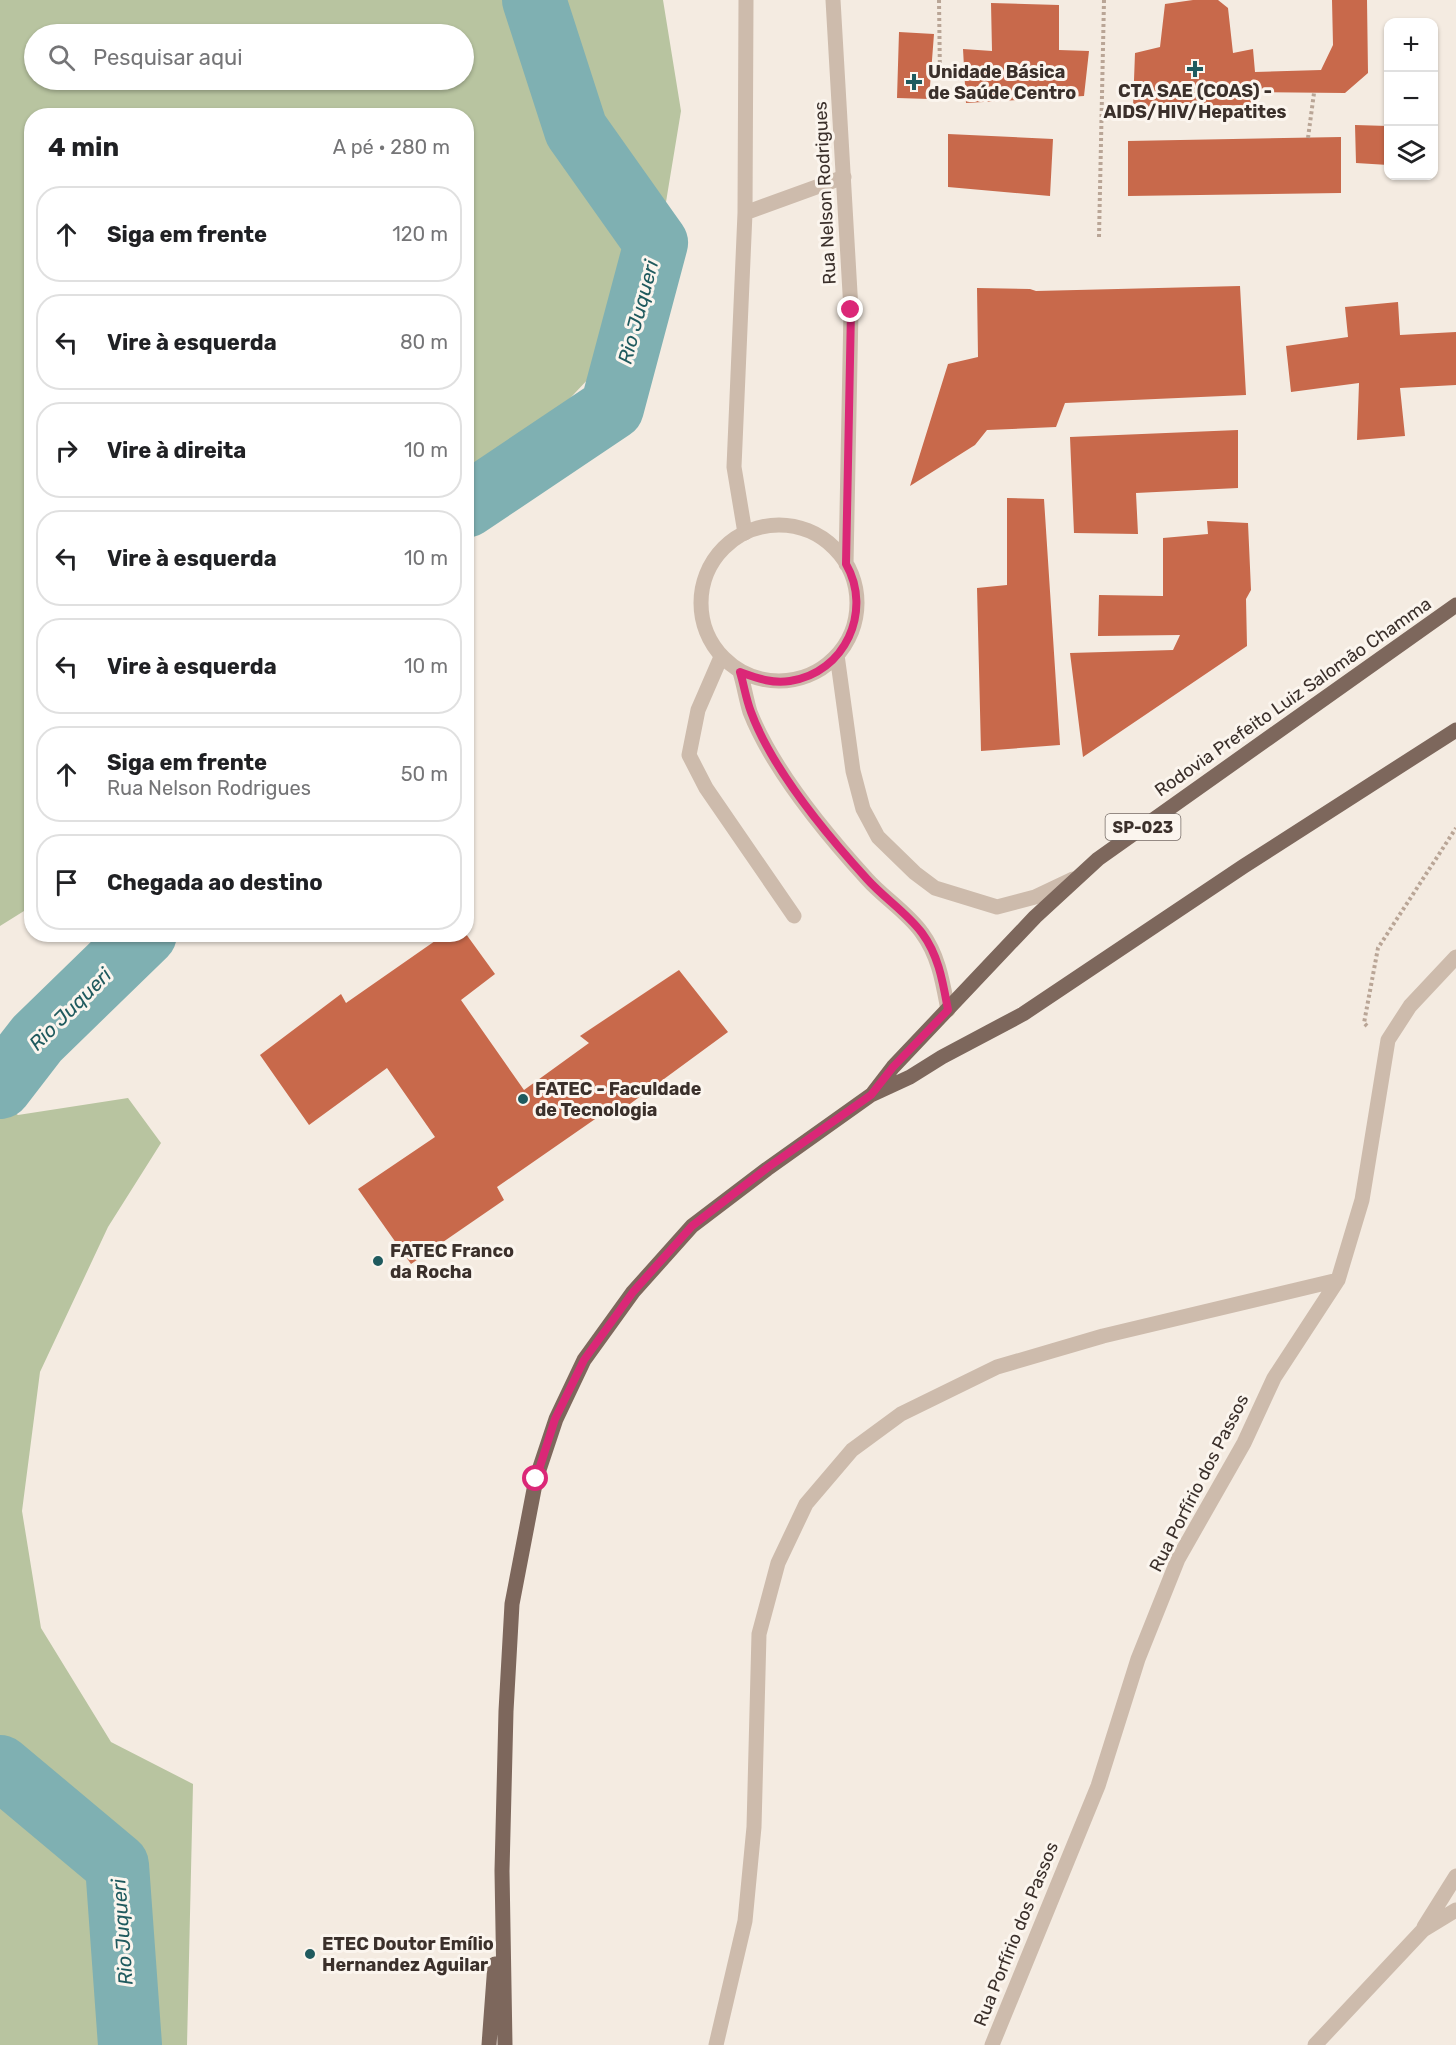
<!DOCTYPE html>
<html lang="pt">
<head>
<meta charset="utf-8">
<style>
	:root { --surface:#fff; --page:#f2f2f2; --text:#202124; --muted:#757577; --line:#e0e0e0 }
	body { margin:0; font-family:Rubik,sans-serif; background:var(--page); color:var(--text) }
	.controls { position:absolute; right:18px; top:18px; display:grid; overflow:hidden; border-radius:12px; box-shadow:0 2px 4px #0004 }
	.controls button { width:54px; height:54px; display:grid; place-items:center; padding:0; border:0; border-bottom:2px solid var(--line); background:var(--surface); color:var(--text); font:30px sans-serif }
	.stop { position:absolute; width:18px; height:18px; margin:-14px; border:4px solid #db2777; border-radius:50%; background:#fff }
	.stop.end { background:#db2777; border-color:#fff; box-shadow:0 2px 6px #0008 }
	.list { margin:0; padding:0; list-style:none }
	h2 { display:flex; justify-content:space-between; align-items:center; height:78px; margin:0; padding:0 24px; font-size:26px }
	h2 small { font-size:20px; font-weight:400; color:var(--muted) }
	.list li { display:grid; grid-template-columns:39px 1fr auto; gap:18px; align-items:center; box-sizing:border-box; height:96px; margin:0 12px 12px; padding:0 12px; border:2px solid var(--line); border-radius:24px }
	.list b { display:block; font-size:22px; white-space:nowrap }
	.list p { margin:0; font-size:20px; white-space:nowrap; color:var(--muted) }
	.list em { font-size:20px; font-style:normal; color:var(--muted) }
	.icon { flex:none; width:33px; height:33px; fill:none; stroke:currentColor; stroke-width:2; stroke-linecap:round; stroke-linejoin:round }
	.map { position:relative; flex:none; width:1456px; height:2045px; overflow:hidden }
	.search { position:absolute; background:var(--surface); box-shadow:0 2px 4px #0004; left:24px; top:24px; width:450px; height:66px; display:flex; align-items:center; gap:15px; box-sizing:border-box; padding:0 21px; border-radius:33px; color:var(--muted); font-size:22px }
	.panel { position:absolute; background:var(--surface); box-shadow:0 2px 4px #0004; left:24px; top:108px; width:450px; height:834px; border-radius:24px }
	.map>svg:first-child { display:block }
	.green { fill:#b8c4a0; fill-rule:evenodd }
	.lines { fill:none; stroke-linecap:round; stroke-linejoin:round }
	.river { stroke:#7fb0b2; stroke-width:64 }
	.building { fill:#c8694b }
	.path { stroke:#b9a596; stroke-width:4; stroke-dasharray:3 3; stroke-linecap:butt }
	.lane { stroke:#cdbbac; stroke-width:15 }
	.street { stroke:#cdbbac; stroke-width:15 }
	.primary { stroke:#7d675c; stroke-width:15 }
	.route { stroke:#db2777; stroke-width:8 }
	.poi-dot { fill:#1f5a5e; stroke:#fbf5ee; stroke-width:2 }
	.labels { text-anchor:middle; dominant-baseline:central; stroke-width:6; stroke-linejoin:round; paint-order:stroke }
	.shield { fill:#fbf5ee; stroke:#756b66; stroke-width:1.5 }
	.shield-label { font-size:16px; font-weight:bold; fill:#3b302b }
	.poi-label { font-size:18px; font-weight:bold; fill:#3b302b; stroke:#fbf5ee; text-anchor:start }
	.street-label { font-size:18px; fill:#3b302b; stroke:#fbf5ee }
	.water-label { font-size:20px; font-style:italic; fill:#1f5a5e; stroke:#fbf5ee }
</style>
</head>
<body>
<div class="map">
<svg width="1456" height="2045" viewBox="0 0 1456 2045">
	<rect width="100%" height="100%" fill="#f4ebe1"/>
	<path class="green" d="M0 0H663L681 111 665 208 608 358 541 429 467 479 466 116H32V906L0 926ZM34 34H464V80H34Z
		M128 1098 161 1143 108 1227 40 1372 22 1511 41 1628 111 1742 193 1784 187 2045H0V1102L18 1115Z"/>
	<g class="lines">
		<path class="river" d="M466 506 612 408 656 243 576 130 534 0
			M0 1087 37 1039 145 934
			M0 1767 117 1865 130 2045"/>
	</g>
	<path class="building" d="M1193 0H1218L1228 8 1233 53 1253 49 1255 72 1321 70 1333 45 1332 0H1367L1368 73 1345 93 1256 92 1252 105 1133 107 1135 53 1160 47 1165 4Z
		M991 3 1059 5V50L1089 51 1084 96 966 103 963 49 992 51Z
		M899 32 934 34 929 99 897 98Z
		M1355 125 1388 126V165L1356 163Z
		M948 134 1053 139 1050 196 948 187Z
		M1341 137V193L1128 196V141Z
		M1240 286 1246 395 1065 403 1056 427 987 430 975 445 910 486 948 364 978 357 977 288 1030 289 1036 291Z
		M1398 302 1400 335 1456 332V385L1400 388 1405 436 1357 440 1359 383 1291 392 1286 346 1348 337 1345 307Z
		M1238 430V488L1136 493 1138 534 1074 533 1070 437Z
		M1007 498 1044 499 1060 745 981 751 977 588 1007 585Z
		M1207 521 1248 523 1251 590 1246 599 1247 646 1083 757 1070 653 1173 650 1180 635 1098 636 1099 595 1163 596V538L1208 534Z
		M445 934H466L495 974 461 1000 524 1090 589 1043 580 1036 679 970 728 1032 619 1112 611 1108 497 1187 504 1200 411 1264 358 1189 435 1137 387 1068 309 1125 260 1055 341 994 346 1003Z"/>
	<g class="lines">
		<path class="path" d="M939 0 940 78
			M1308 138 1314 93
			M1099 237 1104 0
			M1367 1026 1364 1023 1378 948 1456 828"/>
		<path class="lane" d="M745 213 844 177
			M745 533 734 467 745 213 746 0
			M721 657 698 710 689 755 706 788 794 916"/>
		<path class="street" d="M833 0 851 310 846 564
			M701 603a78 78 0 1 1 156 0a78 78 0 1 1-156 0Z
			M837 655 853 771 863 809 878 837 915 873 935 888 997 907 1035 897 1073 879
			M740 672C744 685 746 699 750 712 772 768 826 834 867 879 884 898 908 913 922 933 939 956 943 984 948 1010
			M1424 1927 1456 1876
			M716 2045 745 1921 754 1827 759 1634 778 1563 806 1504 852 1450 901 1414 997 1367 1103 1336 1338 1280
			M992 2045 1098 1786 1138 1659 1178 1559 1244 1443 1274 1378 1338 1280 1362 1200 1388 1040 1410 1006 1456 957
			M1315 2045 1423 1930 1456 1910"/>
		<path class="primary" d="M873 1093 893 1067 1035 917 1098 859 1456 605
			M489 2045 495 1964
			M505 2045 502 1871 506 1711 512 1604 536 1479 556 1419 584 1360 633 1292 692 1226 767 1169 871 1095 910 1077 942 1057 1023 1014 1244 866 1456 730"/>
	</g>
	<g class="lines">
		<path class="route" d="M536 1479 555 1419 584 1360 633 1292 692 1226 767 1168 871 1095 893 1067 948 1010C943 983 939 956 922 933 907 913 884 898 867 879 826 834 772 769 751 712 746 699 744 685 740 672 757 678 772 684 790 681 845 673 873 611 846 564L851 310"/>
	</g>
	<g class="poi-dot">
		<path d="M1192 60h6v6h6v6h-6v6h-6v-6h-6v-6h6z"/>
		<path d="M911 73h6v6h6v6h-6v6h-6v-6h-6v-6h6z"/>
		<circle cx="523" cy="1099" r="6"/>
		<circle cx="378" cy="1261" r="6"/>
		<circle cx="310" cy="1954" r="6"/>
	</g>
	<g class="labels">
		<rect class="shield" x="1105.5" y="814" width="75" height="26" rx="4.5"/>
		<g class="shield-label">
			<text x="1143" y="827">SP-023</text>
		</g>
		<g class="poi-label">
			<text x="928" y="72">Unidade Básica<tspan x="928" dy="21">de Saúde Centro</tspan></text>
			<text x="1195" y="91" text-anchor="middle">CTA SAE (COAS) -<tspan x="1195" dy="21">AIDS/HIV/Hepatites</tspan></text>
			<text x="535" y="1089">FATEC - Faculdade<tspan x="535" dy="21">de Tecnologia</tspan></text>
			<text x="390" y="1251">FATEC Franco<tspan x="390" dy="21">da Rocha</tspan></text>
			<text x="322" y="1944">ETEC Doutor Emílio<tspan x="322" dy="21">Hernandez Aguilar</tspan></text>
		</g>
		<g class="street-label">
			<text transform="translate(825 193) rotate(-93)">Rua Nelson Rodrigues</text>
			<text transform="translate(1293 697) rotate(-35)">Rodovia Prefeito Luiz Salomão Chamma</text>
			<text transform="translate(1199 1483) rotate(-63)">Rua Porfírio dos Passos</text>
			<text transform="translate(1016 1934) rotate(-68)">Rua Porfírio dos Passos</text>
		</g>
		<g class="water-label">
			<text transform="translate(638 312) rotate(-75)">Rio Juqueri</text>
			<text transform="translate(70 1009) rotate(-45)">Rio Juqueri</text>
			<text transform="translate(122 1932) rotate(-94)">Rio Juqueri</text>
		</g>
	</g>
</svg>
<div class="controls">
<button>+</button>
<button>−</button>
<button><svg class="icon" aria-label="layers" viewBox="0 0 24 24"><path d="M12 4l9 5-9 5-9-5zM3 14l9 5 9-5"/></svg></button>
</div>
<div class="stop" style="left:536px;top:1479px"></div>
<div class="stop end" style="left:851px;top:310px"></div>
<div class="search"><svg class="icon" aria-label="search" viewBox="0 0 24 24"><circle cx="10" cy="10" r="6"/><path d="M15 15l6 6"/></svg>Pesquisar aqui</div>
<section class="panel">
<h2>4 min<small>A pé · 280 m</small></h2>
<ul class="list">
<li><svg class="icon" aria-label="ahead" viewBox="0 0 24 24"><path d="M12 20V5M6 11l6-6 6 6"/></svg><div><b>Siga em frente</b></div><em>120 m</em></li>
<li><svg class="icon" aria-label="left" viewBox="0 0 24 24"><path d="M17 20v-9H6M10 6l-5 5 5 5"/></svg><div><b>Vire à esquerda</b></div><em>80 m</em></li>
<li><svg class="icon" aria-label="right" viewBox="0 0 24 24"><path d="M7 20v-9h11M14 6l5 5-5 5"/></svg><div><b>Vire à direita</b></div><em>10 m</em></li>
<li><svg class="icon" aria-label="left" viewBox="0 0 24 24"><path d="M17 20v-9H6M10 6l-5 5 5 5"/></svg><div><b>Vire à esquerda</b></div><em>10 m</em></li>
<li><svg class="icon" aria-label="left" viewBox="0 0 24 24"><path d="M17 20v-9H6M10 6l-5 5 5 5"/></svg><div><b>Vire à esquerda</b></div><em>10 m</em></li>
<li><svg class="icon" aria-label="ahead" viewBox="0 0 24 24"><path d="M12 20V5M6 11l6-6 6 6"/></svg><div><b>Siga em frente</b><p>Rua Nelson Rodrigues</p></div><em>50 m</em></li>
<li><svg class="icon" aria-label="arrive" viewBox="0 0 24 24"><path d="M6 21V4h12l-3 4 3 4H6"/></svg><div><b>Chegada ao destino</b></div></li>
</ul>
</section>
</div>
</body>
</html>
